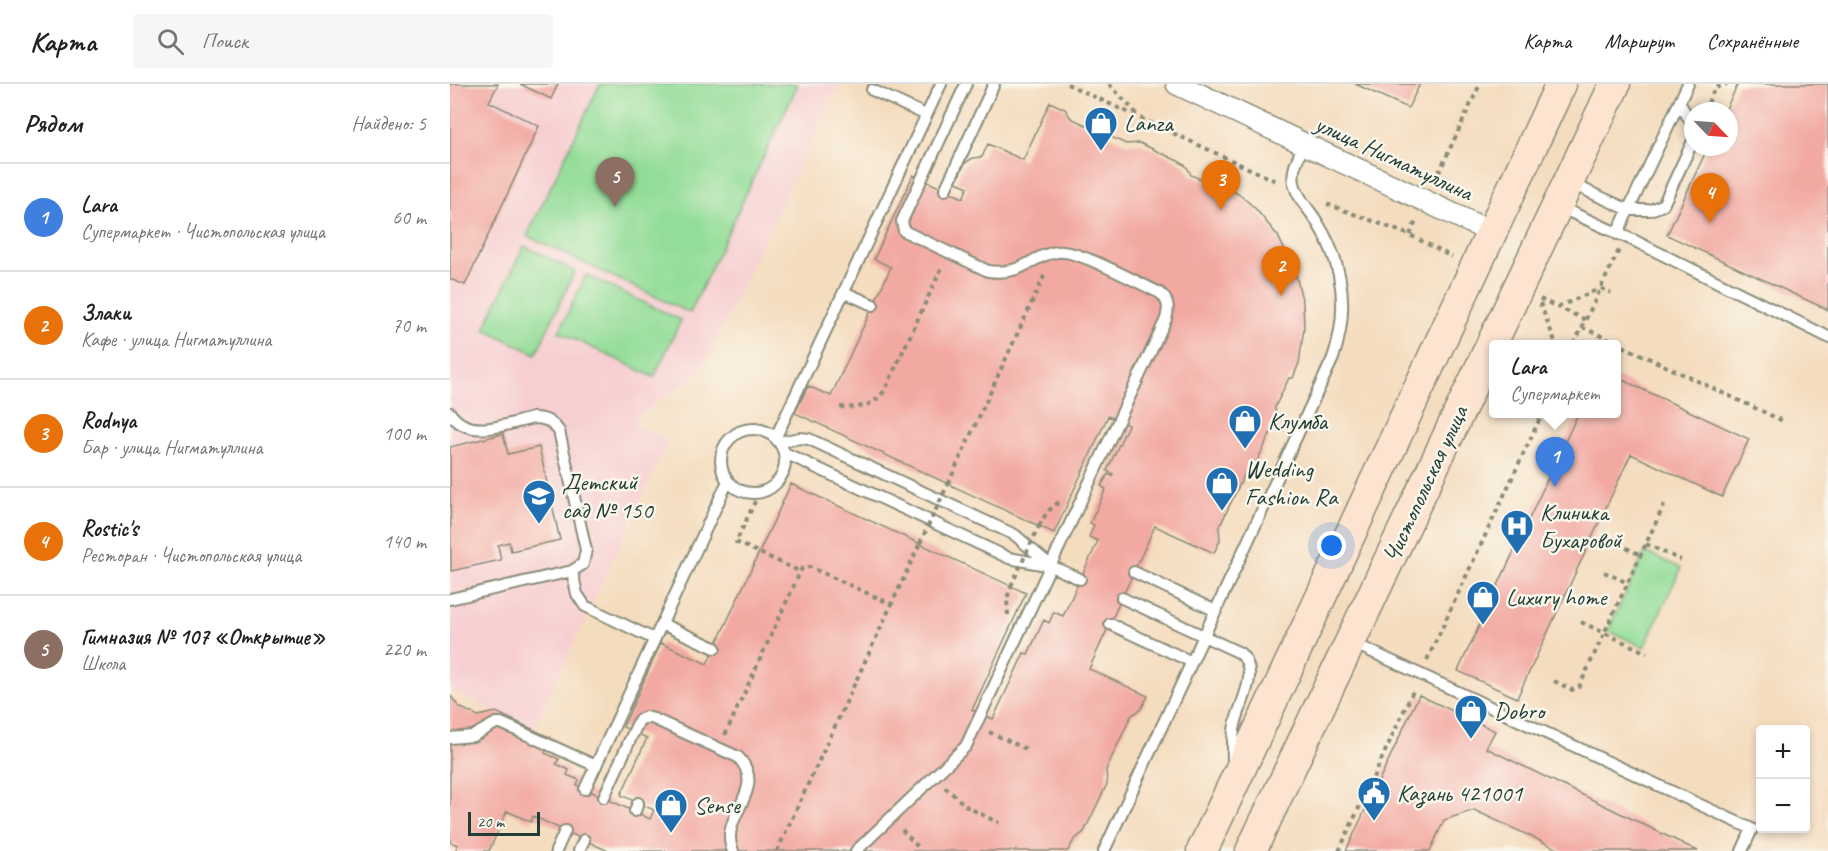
<!DOCTYPE html>
<html lang="ru">
<head>
<meta charset="utf-8">
<style>
	:root { --surface:#fff; --page:#f6f6f6; --text:#222; --muted:#767676; --line:#e0e0e0; --accent:#1f6fb2 }
	body { margin:0; font-family:Caveat,sans-serif; background:var(--page); color:var(--text) }
	.controls { position:absolute; right:18px; bottom:18px; display:grid; overflow:hidden; border-radius:6px; box-shadow:0 3px 9px #0003 }
	.controls button { width:54px; height:54px; display:grid; place-items:center; padding:0; border:0; border-bottom:2px solid var(--line); background:var(--surface); color:var(--text); font:30px sans-serif }
	.compass { position:absolute; left:1234px; top:18px; width:54px; height:54px; border-radius:50%; background:var(--surface); box-shadow:0 3px 9px #0003; rotate:115deg }
	.scale { position:absolute; left:18px; bottom:15px; width:72px; box-sizing:border-box; padding-left:6px; border:3px solid #1f3d34; border-top:0; font-size:16px; line-height:21px; white-space:nowrap; color:#1f3d34; -webkit-text-stroke:4px #fbf7ec; paint-order:stroke }
	.you { position:absolute; left:882px; top:462px; width:21px; height:21px; margin:-15px; border:4px solid #fff; border-radius:50%; background:#1a73e8; box-shadow:0 0 0 9px #1a73e833 }
	.badge { display:grid; place-items:center; width:39px; height:39px; border-radius:50%; background:var(--accent); color:#fff; font-size:20px; font-weight:700 }
	.pin { position:absolute; translate:-50% -50px; filter:drop-shadow(0 2px 3px #0008) }
	.pin::after { content:''; position:absolute; top:32px; width:21px; height:18px; background:inherit; clip-path:polygon(0 0,100% 0,50% 100%) }
	.popup { position:absolute; left:1039px; top:256px; width:132px; height:78px; box-sizing:border-box; display:grid; place-content:center; border-radius:6px; background:var(--surface); filter:drop-shadow(0 2px 4px #0005); font-size:20px; white-space:nowrap; color:var(--muted) }
	.popup b { font-size:22px; color:var(--text) }
	.popup::after { content:''; position:absolute; left:50%; top:100%; margin-left:-12px; border:12px solid transparent; border-top-color:var(--surface) }
	.list { margin:0; padding:0; list-style:none }
	h2 { display:flex; justify-content:space-between; align-items:center; height:78px; margin:0; padding:0 24px; font-size:26px }
	h2 small { font-size:20px; font-weight:400; color:var(--muted) }
	.list li { display:grid; grid-template-columns:39px 1fr auto; gap:18px; align-items:center; box-sizing:border-box; height:108px; padding:0 24px; border-top:2px solid var(--line) }
	.list b { display:block; font-size:22px; white-space:nowrap }
	.list p { margin:0; font-size:20px; white-space:nowrap; color:var(--muted) }
	.list em { font-size:20px; font-style:normal; color:var(--muted) }
	.icon { flex:none; width:33px; height:33px; fill:none; stroke:currentColor; stroke-width:2; stroke-linecap:round; stroke-linejoin:round }
	.map { position:relative; flex:none; width:1378px; height:767px; overflow:hidden }
	header { display:flex; align-items:center; gap:36px; box-sizing:border-box; height:84px; padding:0 30px; background:var(--surface); border-bottom:2px solid var(--line) }
	header strong { font-size:28px }
	nav { display:flex; gap:33px; margin-inline-start:auto; font-size:21px }
	.search { width:420px; height:54px; background:var(--page); display:flex; align-items:center; gap:15px; box-sizing:border-box; padding:0 21px; border-radius:6px; color:var(--muted); font-size:22px }
	main { display:flex }
	aside { flex:1; background:var(--surface) }
	.map>svg:first-child { display:block }
	.built { fill:#f7cfd1 }
	.green { fill:#93dd98; stroke:#598d66; stroke-width:1.5 }
	.building { fill:#f2a9a2 }
	.lines { fill:none; stroke-linecap:round; stroke-linejoin:round }
	.service-casing { stroke:#8a8c79; stroke-width:14 }
	.minor-casing { stroke:#8a8c79; stroke-width:24 }
	.secondary-casing { stroke:#8a8c79; stroke-width:33 }
	.path { stroke:#8a8c79; stroke-width:4; stroke-dasharray:4.5 4.5; stroke-linecap:butt }
	.service { stroke:#fff; stroke-width:10 }
	.minor { stroke:#fff; stroke-width:21 }
	.secondary { stroke:#fde4d1; stroke-width:30 }
	.path-bridge { stroke:#8a8c79; stroke-width:4; stroke-dasharray:4.5 4.5; stroke-linecap:butt }
	.labels { text-anchor:middle; dominant-baseline:central; stroke-width:5; stroke-linejoin:round; paint-order:stroke }
	.poi-label { font-size:24px; fill:#1f3d34; stroke:#fbf7ec; text-anchor:start }
	.street-label { font-size:24px; fill:#1f3d34; stroke:#fbf7ec }
</style>
</head>
<body>
<header>
<strong>Карта</strong>
<div class="search"><svg class="icon" aria-label="search" viewBox="0 0 24 24"><circle cx="10" cy="10" r="6"/><path d="M15 15l6 6"/></svg>Поиск</div>
<nav><a>Карта</a><a>Маршрут</a><a>Сохранённые</a></nav>
</header>
<main>
<aside>
<h2>Рядом<small>Найдено: 5</small></h2>
<ul class="list">
<li><span class="badge" style="background:#3f7fe0">1</span><div><b>Lara</b><p>Супермаркет · Чистопольская улица</p></div><em>60 m</em></li>
<li><span class="badge" style="background:#e8710a">2</span><div><b>Злаки</b><p>Кафе · улица Нигматуллина</p></div><em>70 m</em></li>
<li><span class="badge" style="background:#e8710a">3</span><div><b>Rodnya</b><p>Бар · улица Нигматуллина</p></div><em>100 m</em></li>
<li><span class="badge" style="background:#e8710a">4</span><div><b>Rostiс's</b><p>Ресторан · Чистопольская улица</p></div><em>140 m</em></li>
<li><span class="badge" style="background:#8d6e63">5</span><div><b>Гимназия № 107 «Открытие»</b><p>Школа</p></div><em>220 m</em></li>
</ul>
</aside>
<div class="map">
<svg width="1378" height="767" viewBox="0 0 1378 767">
	<rect width="100%" height="100%" fill="#fbf7ec"/>
	<filter id="ink" filterUnits="userSpaceOnUse"><feTurbulence type="fractalNoise" baseFrequency=".0167" numOctaves="2"/><feDisplacementMap in="SourceGraphic" scale="12" xChannelSelector="R" yChannelSelector="G"/><feConvolveMatrix kernelMatrix="1 2 1 2 8 2 1 2 1" color-interpolation-filters="sRGB"/></filter>
	<filter id="wash" filterUnits="userSpaceOnUse"><feTurbulence type="fractalNoise" baseFrequency=".008" numOctaves="4" result="noise"/><feDisplacementMap in="SourceGraphic" scale="24" xChannelSelector="R" yChannelSelector="G"/><feGaussianBlur stdDeviation="1.35" result="paint"/><feColorMatrix in="noise" values="0 0 0 0 0 0 0 0 0 0 0 0 0 0 0 0 0 1.4 0 .05"/><feComposite in="paint" operator="in"/></filter>
	<g filter="url(#wash)">
		<rect width="100%" height="100%" fill="#f4dcbe"/>
		<path class="built" d="M0 0H389L252 286 186 334 183 340 218 357 84 645 0 606Z"/>
		<path class="green" d="M150 0H348L240 229 77 152Z
			M74 162 125 187 86 270 34 245Z
			M136 191 231 236 204 293 109 248Z
			M1195 468 1231 484 1194 563 1158 547Z"/>
		<g id="blocks">
			<path class="building" d="M0 0H48L39 18 89 42 15 201 0 195Z
				M70 0H108L101 15Z
				M905 0H970L958 24Z
				M1288 0H1378V226L1217 151 1258 63H1279V27H1275Z
				M600 18 615 25 621 34 676 60 690 59 730 78 737 83 741 91 770 104 774 101 790 111 804 123 828 152 845 188 853 219 854 244 849 279 843 294H839L825 323 826 338 807 377 803 383 795 389 769 444 770 456 764 469 705 442 639 585 698 612 691 625 681 632 656 686 657 700 634 748 624 756 618 767H158L83 732 81 738 57 727 39 767H5L8 761 0 758V611L9 623 28 632 46 628 101 654 95 669 109 675 106 680 119 686 117 691 129 696 127 701 200 735 204 726 171 711 197 654 173 643 211 559 257 580 341 400 576 509 522 626 543 635 574 569 578 570 594 536 599 539 604 528 613 532 648 457 639 453 644 441 640 439 656 405 651 402 658 390 662 392 663 390 657 387 678 341 658 332 604 449 345 329 358 302 381 312 441 183 424 175 463 91 513 114 518 103 506 98 515 79 523 74 532 73 538 60 573 76Z
				M1166 293 1299 355 1272 413 1181 370 1067 614 1008 587 1128 330H1166Z
				M53 350 58 370 89 363 110 456 61 467 59 458 48 461 51 476 1 487 0 363Z
				M969 611 1045 647 1036 664 1248 767H1112L1024 726 994 736 980 767H896Z"/>
		</g>
	</g>
	<g filter="url(#ink)">
		<use href="#blocks" fill-opacity="0" stroke="#8a8c79" stroke-width="1.5"/>
		<g class="lines">
			<g class="service-casing">
				<path id="service" d="M422 6 476 31
					M1230 20 1243 41
					M1120 99 1179 126H1200L1213 121 1243 57
					M495 106 544 0
					M1107 122 1185 157 1378 253
					M1167 150 1238 0
					M394 208 423 221
					M0 329C19 357 56 340 83 334 95 334 101 337 109 347L136 466 133 480 122 487 0 515
					M271 377a32 32 0 1 1 64 0a32 32 0 1 1-64 0Z
					M326 353 491 0
					M330 358 350 354 359 355 565 451 601 482 559 474 335 369
					M601 482 630 495
					M122 487 127 510 135 522 204 555
					M684 488 766 527
					M672 514 790 569C811 589 790 617 785 641 782 653 783 667 783 679
					M212 540 265 564
					M660 540 742 578
					M903 559 1302 745 1292 767
					M0 654 23 652 46 639H51L146 682
					M135 705 278 397
					M154 713 189 636 196 633 204 635 288 673C320 707 267 732 283 767
					M185 727 188 719
					M106 767 115 747
					M129 767 134 756
					M406 767 516 662 716 235C719 224 719 217 710 209 688 199 628 165 607 168 579 172 574 192 538 187L454 147 452 137 516 0
					M654 767 883 274C899 227 894 181 867 138 860 126 847 114 844 99 841 85 849 73 854 60"/>
			</g>
			<g class="minor-casing">
				<path id="minor" d="M727 0 1041 148"/>
			</g>
			<g class="secondary-casing">
				<path id="secondary" d="M752 767 1111 0
					M801 767 1165 0"/>
			</g>
			<path class="path" d="M617 0 826 97
				M659 0 689 32
				M1254 27 1265 4 1277 0
				M985 97 1030 0
				M877 120 960 151 1002 173
				M960 151 966 137
				M1151 204 1161 209
				M1090 215 1136 236
				M1090 219 1106 260
				M1108 223 1149 205
				M1132 243 1333 337
				M1124 260 1169 166
				M390 323C410 324 423 323 435 306L492 183
				M498 400 595 190
				M309 409 286 458 351 488
				M589 442 597 428 610 417
				M1168 460 1191 471
				M1196 460 1231 476
				M1154 488 1178 499
				M558 531 557 515 561 502
				M1131 538 1197 569
				M977 576 1092 330
				M1104 597 1122 606 1129 603 1215 419
				M539 648 576 665
				M275 651 352 484 360 483 441 520
				M495 703 517 723 549 739
				M452 746 470 765
				M327 767 470 459
				M889 767 964 605"/>
			<use href="#service" class="service"/>
			<use href="#minor" class="minor"/>
			<use href="#secondary" class="secondary"/>
			<path class="path-bridge" d="M470 459 498 400
				M561 502 589 442"/>
		</g>
	</g>
	<defs>
		<g id="shop-pin" transform="scale(1.725)"><path d="M0 17L-7.5 6A9.5 9.5 0 1 1 7.5 6Z" fill="#1f6fb2" stroke="#fbf7ec"/><path d="M-5-2.5h2.3a2.7 3.5 0 0 1 5.4 0H5L5.5 6h-11ZM-1.5-2.5h3a1.5 2.3 0 0 0-3 0Z" fill="#fff"/></g>
		<g id="school-pin" transform="scale(1.725)"><path d="M0 17L-7.5 6A9.5 9.5 0 1 1 7.5 6Z" fill="#1f6fb2" stroke="#fbf7ec"/><path d="M0-5L7-2L0 1L-7-2ZM-4 1L0 2.5L4 1V4Q0 6-4 4Z" fill="#fff"/></g>
		<g id="hospital-pin" transform="scale(1.725)"><path d="M0 17L-7.5 6A9.5 9.5 0 1 1 7.5 6Z" fill="#1f6fb2" stroke="#fbf7ec"/><path d="M-5-5h3v3.5h4V-5h3V5h-3V1.5h-4V5h-3Z" fill="#fff"/></g>
		<g id="civic-pin" transform="scale(1.725)"><path d="M0 17L-7.5 6A9.5 9.5 0 1 1 7.5 6Z" fill="#1f6fb2" stroke="#fbf7ec"/><path d="M-.6-6.5H3V-4.5H.6V-3L4-1V1h2V6H-6V1h2V-1L-.6-3ZM-1.2 2.5V6h2.4V2.5Z" fill="#fff"/></g>
	</defs>
	<g fill-rule="evenodd">
		<use href="#shop-pin" x="651" y="39"/>
		<use href="#shop-pin" x="795" y="337"/>
		<use href="#shop-pin" x="772" y="399"/>
		<use href="#school-pin" x="89" y="412"/>
		<use href="#hospital-pin" x="1067" y="442"/>
		<use href="#shop-pin" x="1033" y="513"/>
		<use href="#shop-pin" x="1021" y="627"/>
		<use href="#civic-pin" x="924" y="709"/>
		<use href="#shop-pin" x="221" y="721"/>
	</g>
	<g class="labels">
		<g class="poi-label">
			<text x="674" y="39">Lanza</text>
			<text x="818" y="337">Клумба</text>
			<text x="795" y="385">Wedding<tspan x="795" dy="28">Fashion Ra</tspan></text>
			<text x="112" y="398">Детский<tspan x="112" dy="28">сад № 150</tspan></text>
			<text x="1090" y="428">Клиника<tspan x="1090" dy="28">Бухаровой</tspan></text>
			<text x="1056" y="513">Luxury home</text>
			<text x="1044" y="627">Dobro</text>
			<text x="947" y="709">Казань 421001</text>
			<text x="244" y="721">Sense</text>
		</g>
		<g class="street-label">
			<text transform="translate(944 74) rotate(25)">улица Нигматуллина</text>
			<text transform="translate(975 400) rotate(-65)">Чистопольская улица</text>
		</g>
	</g>
</svg>
<div class="controls">
<button>+</button>
<button>−</button>
</div>
<svg class="compass" viewBox="-18 -18 36 36"><path d="M0-13l5 13h-10z" fill="#e53935"/><path d="M0 13l5-13h-10z" fill="#767676"/></svg>
<div class="scale">20 m</div>
<div class="you"></div>
<div class="pin badge" style="left:1105px;top:403px;background:#3f7fe0">1</div>
<div class="popup"><b>Lara</b>Супермаркет</div>
<div class="pin badge" style="left:831px;top:212px;background:#e8710a">2</div>
<div class="pin badge" style="left:771px;top:126px;background:#e8710a">3</div>
<div class="pin badge" style="left:1260px;top:139px;background:#e8710a">4</div>
<div class="pin badge" style="left:165px;top:123px;background:#8d6e63">5</div>
</div>
</main>
</body>
</html>
